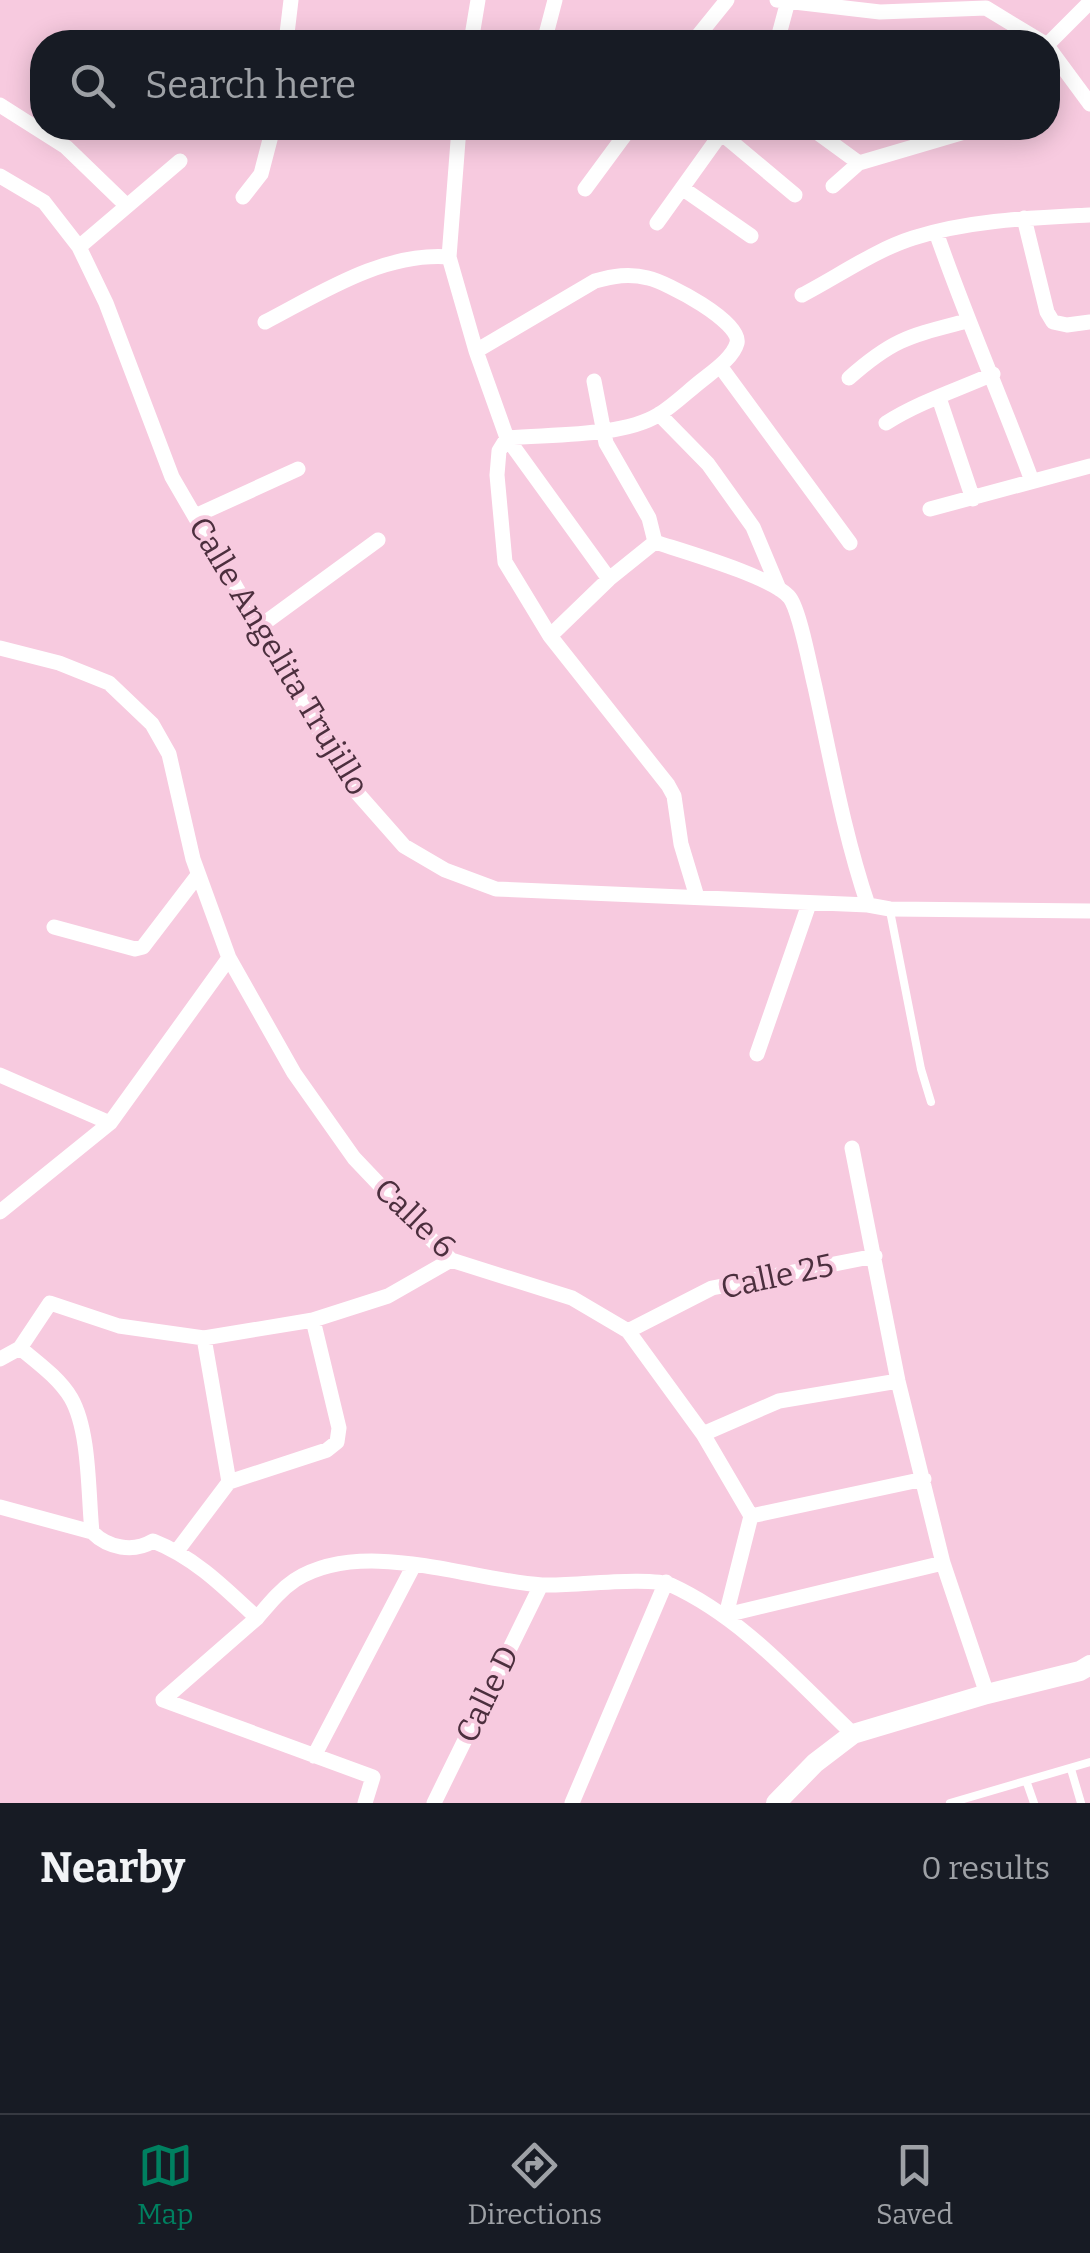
<!DOCTYPE html>
<html lang="en">
<head>
<meta charset="utf-8">
<style>
	:root { --surface:#171b24; --page:#20242c; --text:#f1f3f6; --muted:#9ea1a6; --line:#363941; --accent:#008060 }
	body { margin:0; font-family:Bitter,serif; background:var(--page); color:var(--text) }
	.list { margin:0; padding:0; list-style:none }
	h2 { display:flex; justify-content:space-between; align-items:center; height:130px; margin:0; padding:0 40px; font-size:42px }
	h2 small { font-size:32px; font-weight:400; color:var(--muted) }
	.icon { flex:none; width:55px; height:55px; fill:none; stroke:currentColor; stroke-width:2; stroke-linecap:round; stroke-linejoin:round }
	.map { position:relative; flex:none; width:1090px; height:1803px; overflow:hidden }
	.search { position:absolute; background:var(--surface); box-shadow:0 5px 25px #0003; left:30px; right:30px; top:30px; height:110px; display:flex; align-items:center; gap:25px; box-sizing:border-box; padding:0 35px; border-radius:40px; color:var(--muted); font-size:38px }
	.sheet { height:310px; background:var(--surface) }
	nav { display:flex; justify-content:space-around; align-items:center; box-sizing:border-box; height:140px; border-top:2px solid var(--line); background:var(--surface); font-size:28px; color:var(--muted) }
	nav a { display:grid; justify-items:center; gap:5px }
	nav .on { color:var(--accent) }
	.map>svg:first-child { display:block }
	.lines { fill:none; stroke-linecap:round; stroke-linejoin:round }
	.lane { stroke:#fff; stroke-width:8 }
	.street { stroke:#fff; stroke-width:15 }
	.secondary { stroke:#fff; stroke-width:20 }
	.labels { text-anchor:middle; dominant-baseline:central; stroke-width:8; stroke-linejoin:round; paint-order:stroke }
	.street-label { font-size:32px; fill:#4c2f3e; stroke:#f7cadf }
</style>
</head>
<body>
<div class="map">
<svg width="1090" height="1803" viewBox="0 0 1090 1803">
	<rect width="100%" height="100%" fill="#f7cadf"/>
	<g class="lines">
		<path class="lane" d="M890 911 921 1069 931 1102
			M1071 1769 1081 1803
			M1027 1783 1034 1803
			M950 1803 1090 1762"/>
		<path class="street" d="M777 0 880 12 986 8 1042 42
			M286 42 291 0
			M471 42 478 0
			M544 42 555 0
			M693 42 727 0
			M777 42 788 1
			M1048 44 1090 2
			M1048 47 1090 104
			M0 105 66 147 127 206
			M811 128 859 163
			M721 133 795 195
			M0 176 44 202 79 247 106 303 172 477 352 787 404 846 445 870 496 889 868 905 890 909 1090 911
			M833 186 859 163 978 128
			M682 188 751 236
			M585 189 630 128
			M243 197 261 174 273 128
			M1024 218 1047 312 1053 322 1067 325 1090 322
			M657 223 725 128
			M936 232C965 316 1001 397 1032 481
			M79 247 180 161
			M449 257 459 128
			M802 295C837 277 875 250 913 238 969 220 1031 218 1090 215
			M265 322C321 293 383 252 449 257L476 351
			M720 366 850 543
			M849 378C894 338 910 336 967 321
			M594 381 606 443 649 518 655 542 609 579 550 636 668 785 674 796 681 844 697 897
			M939 398 973 499
			M659 414 708 464 753 527 779 589
			M886 423C919 402 957 390 993 374
			M930 509 1090 466
			M195 516 298 469
			M655 542C682 551 774 577 790 598 800 612 810 667 815 687 831 760 844 834 868 905
			M259 627 378 540
			M550 636 505 562 497 475 499 451 507 438C550 434 622 437 658 415 673 406 687 392 701 381 712 372 733 358 737 343 742 322 667 282 648 278 629 273 613 276 595 281L476 351 507 438 609 579
			M0 648 59 663 109 683 152 724 169 754 193 859 229 958 294 1073 354 1158 451 1260 572 1298 628 1331 703 1434 751 1516 726 1615
			M54 927 135 949 143 947 198 875
			M757 1054 809 904
			M0 1075 110 1123
			M852 1148 898 1381 943 1563 987 1694
			M0 1212 110 1123 229 958
			M628 1331 712 1288 875 1256
			M204 1338 229 1482
			M20 1348 50 1303 119 1326 204 1338 313 1320 388 1296 451 1260
			M0 1359 20 1348C38 1363 59 1378 71 1398 90 1431 88 1493 92 1532
			M703 1434 779 1401 898 1381
			M0 1507 92 1532C108 1548 133 1553 153 1541 194 1557 224 1587 257 1618 269 1604 280 1590 295 1580 363 1537 468 1580 542 1585 570 1586 651 1576 671 1585 743 1618 796 1680 853 1734
			M751 1516 924 1479
			M177 1551 229 1482 327 1450 337 1442 339 1428 313 1320
			M726 1615 943 1563
			M257 1618 163 1700 373 1777 365 1803
			M314 1756 414 1565
			M434 1803 541 1585
			M572 1803 666 1582"/>
		<path class="secondary" d="M776 1803 815 1763 853 1734 987 1694 1080 1671 1090 1665"/>
	</g>
	<g class="labels">
		<g class="street-label">
			<text transform="translate(279 656) rotate(59)">Calle Angelita Trujillo</text>
			<text transform="translate(415 1218) rotate(44)">Calle 6</text>
			<text transform="translate(777 1276) rotate(-12)">Calle 25</text>
			<text transform="translate(487 1694) rotate(-64)">Calle D</text>
		</g>
	</g>
</svg>
<div class="search"><svg class="icon" aria-label="search" viewBox="0 0 24 24"><circle cx="10" cy="10" r="6"/><path d="M15 15l6 6"/></svg>Search here</div>
</div>
<section class="sheet">
<h2>Nearby<small>0 results</small></h2>
<ul class="list">
</ul>
</section>
<nav>
<a class="on"><svg class="icon" aria-label="map" viewBox="0 0 24 24"><path d="M3 6l6-2 6 2 6-2v14l-6 2-6-2-6 2zM9 4v14M15 6v14"/></svg>Map</a>
<a><svg class="icon" aria-label="directions" viewBox="0 0 24 24"><path d="M12 3l9 9-9 9-9-9zM9 14v-3h6M13 9l2 2-2 2"/></svg>Directions</a>
<a><svg class="icon" aria-label="saved" viewBox="0 0 24 24"><path d="M7 4h10v16l-5-4-5 4z"/></svg>Saved</a>
</nav>
</body>
</html>
